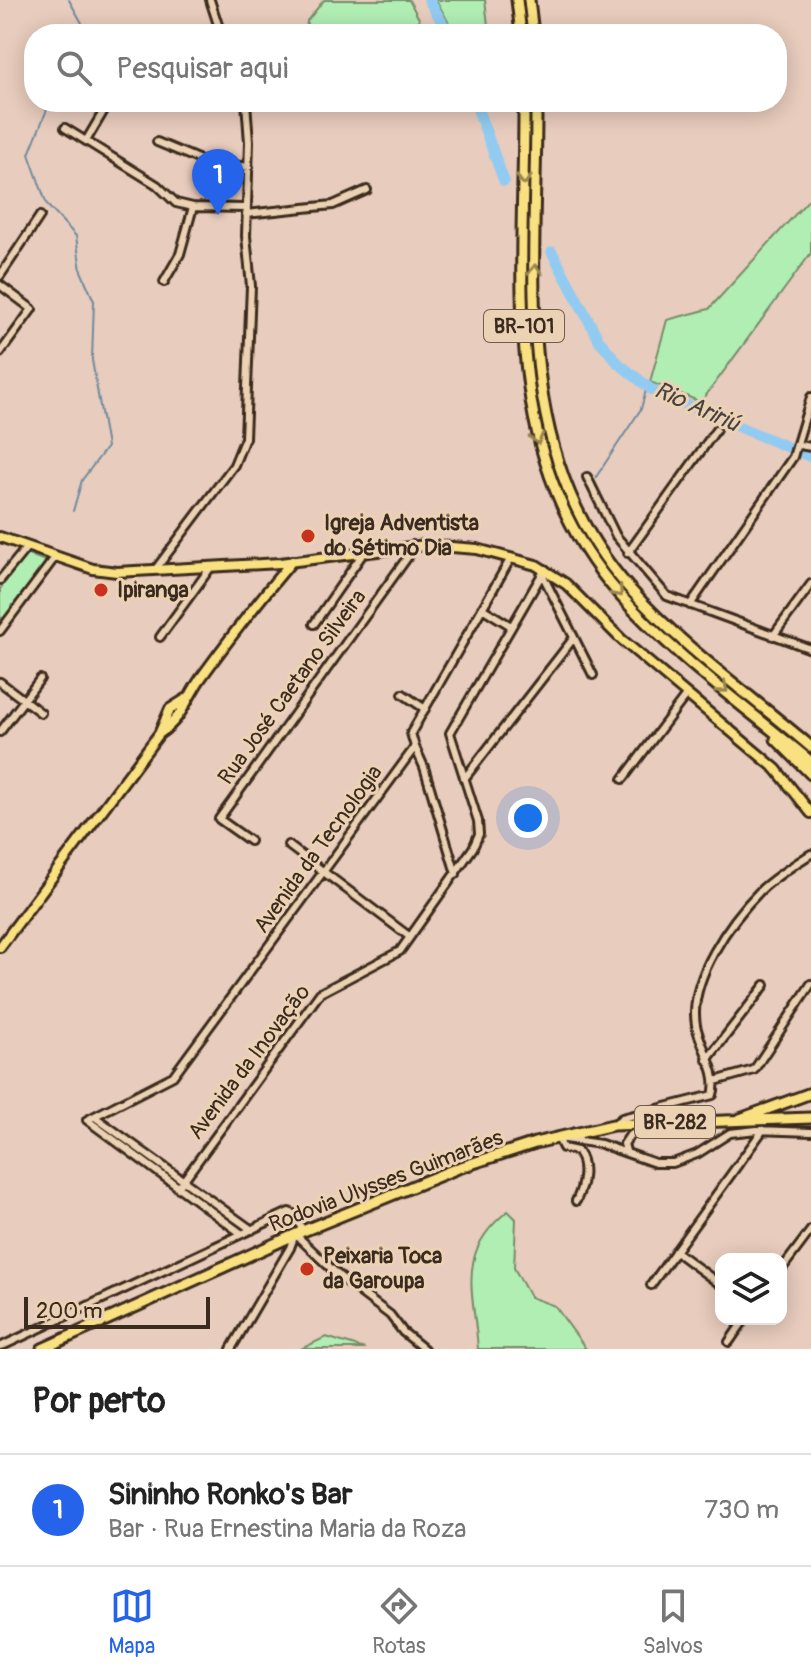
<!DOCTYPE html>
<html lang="pt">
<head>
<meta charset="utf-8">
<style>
	:root { --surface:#fff; --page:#f6f6f6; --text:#222; --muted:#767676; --line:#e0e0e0; --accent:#2563eb }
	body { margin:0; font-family:Pangolin,sans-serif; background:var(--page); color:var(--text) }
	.controls { position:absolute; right:24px; bottom:24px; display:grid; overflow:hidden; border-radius:16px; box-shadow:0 4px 20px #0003 }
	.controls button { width:72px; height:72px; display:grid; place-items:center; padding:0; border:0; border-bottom:2px solid var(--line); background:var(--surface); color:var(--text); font:40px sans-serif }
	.scale { position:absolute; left:24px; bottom:20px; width:186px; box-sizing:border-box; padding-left:8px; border:4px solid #3b2a1e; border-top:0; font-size:22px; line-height:28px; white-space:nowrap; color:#3b2a1e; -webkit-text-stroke:6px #ecd2b4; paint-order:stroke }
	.you { position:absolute; left:528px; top:818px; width:28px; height:28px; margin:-20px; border:6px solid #fff; border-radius:50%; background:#1a73e8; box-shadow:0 0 0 12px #1a73e833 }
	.badge { display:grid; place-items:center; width:52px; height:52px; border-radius:50%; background:var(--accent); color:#fff; font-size:26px; font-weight:700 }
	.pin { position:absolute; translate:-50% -66px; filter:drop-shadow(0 2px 4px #0008) }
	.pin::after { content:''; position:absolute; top:42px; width:28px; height:24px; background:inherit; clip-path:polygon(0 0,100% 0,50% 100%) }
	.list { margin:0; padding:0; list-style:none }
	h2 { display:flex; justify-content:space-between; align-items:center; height:104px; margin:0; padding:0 32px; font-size:34px }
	h2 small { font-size:26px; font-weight:400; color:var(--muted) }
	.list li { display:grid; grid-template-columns:52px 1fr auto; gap:24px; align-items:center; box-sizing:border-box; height:112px; padding:0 32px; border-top:2px solid var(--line) }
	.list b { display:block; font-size:30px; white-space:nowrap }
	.list p { margin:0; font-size:26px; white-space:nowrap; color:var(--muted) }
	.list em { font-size:26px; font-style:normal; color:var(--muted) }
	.icon { flex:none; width:44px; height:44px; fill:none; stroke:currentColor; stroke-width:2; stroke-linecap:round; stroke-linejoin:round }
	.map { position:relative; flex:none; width:811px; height:1349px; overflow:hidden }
	.search { position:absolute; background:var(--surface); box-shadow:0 4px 20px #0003; left:24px; right:24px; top:24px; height:88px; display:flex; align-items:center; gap:20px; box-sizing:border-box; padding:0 28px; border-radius:32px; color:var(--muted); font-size:30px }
	.sheet { height:216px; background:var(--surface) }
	nav { display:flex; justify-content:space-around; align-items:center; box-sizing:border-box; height:112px; border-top:2px solid var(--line); background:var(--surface); font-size:22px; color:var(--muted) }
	nav a { display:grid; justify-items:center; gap:4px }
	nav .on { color:var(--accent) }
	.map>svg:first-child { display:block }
	.green { fill:#b1eeb4; stroke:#768c69; stroke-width:2 }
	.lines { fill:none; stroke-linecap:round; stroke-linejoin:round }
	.stream { stroke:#6f8b9d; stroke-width:2 }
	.river { stroke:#92cbf1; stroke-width:11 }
	.minor-casing { stroke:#3b2a1e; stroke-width:12 }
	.major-casing { stroke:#3b2a1e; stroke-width:14 }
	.highway-casing { stroke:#3b2a1e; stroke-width:15 }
	.minor { stroke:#ecd2b4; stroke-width:6 }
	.major { stroke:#f9e181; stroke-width:8 }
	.highway { stroke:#f9e181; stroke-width:9 }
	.oneway { stroke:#9a8650 }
	.poi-dot { fill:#c8321e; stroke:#ecd2b4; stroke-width:3 }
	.labels { text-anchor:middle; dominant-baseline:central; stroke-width:6; stroke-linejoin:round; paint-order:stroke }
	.shield { fill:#ecd2b4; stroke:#705c4b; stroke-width:2 }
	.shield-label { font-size:20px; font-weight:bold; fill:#3b2a1e }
	.poi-label { font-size:22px; font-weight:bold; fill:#3b2a1e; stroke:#ecd2b4; text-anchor:start }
	.street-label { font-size:22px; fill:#3b2a1e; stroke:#ecd2b4 }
	.water-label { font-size:24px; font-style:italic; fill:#48423e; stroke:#ecd2b4 }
</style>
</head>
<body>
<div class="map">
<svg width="811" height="1349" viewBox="0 0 811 1349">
	<rect width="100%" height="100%" fill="#e8ccbd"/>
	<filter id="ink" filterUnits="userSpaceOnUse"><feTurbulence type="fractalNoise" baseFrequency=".0125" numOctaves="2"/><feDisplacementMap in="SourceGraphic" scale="16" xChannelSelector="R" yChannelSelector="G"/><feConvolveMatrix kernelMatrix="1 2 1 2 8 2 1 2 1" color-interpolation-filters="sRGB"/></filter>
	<g filter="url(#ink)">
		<path class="green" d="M324 0H409L427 34H306L307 21Z
			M436 0H485L489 34H455Z
			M811 197V253L701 402 650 382 667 320 709 309Z
			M27 554 48 562 3 619 0 617V589Z
			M508 1211 516 1219 514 1268 530 1297 555 1306 586 1349H478C474 1292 455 1252 508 1211Z
			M326 1337 365 1349H301Z"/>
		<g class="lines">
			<path class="stream" d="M69 0 82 23 78 34
				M50 102 29 154 47 205 76 236 81 271 94 301 92 360 107 447 82 480 73 511
				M596 477 641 409 647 386"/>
			<path class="river" d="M429 0 449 34
				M475 102 504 181
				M552 252 599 340 618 363 652 390 811 457"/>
			<g class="minor-casing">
				<path id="minor" d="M210 0 221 34
					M65 128 157 185 176 203 193 207 245 208
					M86 141 109 102
					M157 142 205 162 249 167
					M246 214 333 205 367 190
					M0 276 40 216
					M164 282 180 254 193 207
					M0 285 32 309 0 353
					M799 445 811 447
					M587 477 616 536 667 596 811 649
					M628 553 716 430
					M155 570 234 465 245 438 251 286 246 236 249 142 246 102
					M542 574 593 675
					M0 580 27 547
					M690 605 793 457 811 397
					M482 608 511 626
					M314 624 364 552
					M0 631 56 556
					M773 636 811 584
					M160 637 211 567
					M0 682 41 713
					M403 694 425 709
					M0 732 40 679
					M415 747 424 767 456 874
					M464 779 573 639
					M623 779 687 694
					M250 841 219 819 412 551V545
					M288 845 410 937
					M707 1060 765 985
					M715 1081 754 1070 811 984
					M95 1117 252 1230
					M613 1125 622 1118 713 1095C720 1072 700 1047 696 1025 688 980 731 920 761 890 776 876 794 865 811 854
					M558 1138 601 1144 655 1163H673L697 1154 730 1133 757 1130 811 1132
					M558 1138 563 1148 577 1151C588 1164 583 1187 576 1201
					M626 1151 624 1144 630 1135 659 1127
					M178 1188 320 993 400 951 473 848 479 834 478 821 450 733 545 569
					M242 1234 87 1120 173 1076 415 747 411 733 511 558
					M675 1251 721 1285
					M781 1270 811 1230
					M651 1285 763 1130
					M729 1342 745 1319
					M0 1347 289 1212 294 1214 303 1231
					M231 1349 290 1248 295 1234 340 1277 390 1315 403 1332 424 1349"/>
			</g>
			<g class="major-casing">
				<path id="major" d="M0 537 93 569 117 572 280 563 426 545 477 549 536 565 566 584 621 639 776 769 811 813
					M159 734C184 717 186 698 203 675 231 636 261 598 292 561
					M0 947 159 734 170 709 186 699"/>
			</g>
			<g class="highway-casing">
				<path id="highway" d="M517 0 521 34
					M529 0 533 34
					M524 102C525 273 496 455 619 594 675 657 747 708 811 762
					M536 102C537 269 508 452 629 588 682 647 750 695 811 747
					M776 739 811 774
					M740 1119 811 1093
					M42 1349 303 1231 458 1168 535 1143 613 1125 811 1118"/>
			</g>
			<use href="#minor" class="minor"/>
			<use href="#major" class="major"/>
			<use href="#highway" class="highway"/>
		</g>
		<defs><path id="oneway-chevron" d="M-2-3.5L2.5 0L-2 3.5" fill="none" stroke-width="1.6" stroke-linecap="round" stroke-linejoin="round" transform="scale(2)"/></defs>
		<g class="oneway">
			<use href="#oneway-chevron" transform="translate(524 180) rotate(90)"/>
			<use href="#oneway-chevron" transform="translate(535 270) rotate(-90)"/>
			<use href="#oneway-chevron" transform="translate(537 439) rotate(76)"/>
			<use href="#oneway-chevron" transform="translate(618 592) rotate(49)"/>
			<use href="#oneway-chevron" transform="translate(723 688) rotate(40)"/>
		</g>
	</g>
	<g class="poi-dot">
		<circle cx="308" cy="536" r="8"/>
		<circle cx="101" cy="590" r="8"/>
		<circle cx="307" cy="1269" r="8"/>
	</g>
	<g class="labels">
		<g class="shield">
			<rect x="484" y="310" width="80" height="32" rx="6"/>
			<rect x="635" y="1106" width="80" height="32" rx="6"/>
		</g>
		<g class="shield-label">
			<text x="524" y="326">BR-101</text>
			<text x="675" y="1122">BR-282</text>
		</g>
		<g class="poi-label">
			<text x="324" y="523">Igreja Adventista<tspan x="324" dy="25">do Sétimo Dia</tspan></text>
			<text x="117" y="590">Ipiranga</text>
			<text x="323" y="1256">Peixaria Toca<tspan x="323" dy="25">da Garoupa</tspan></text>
		</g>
		<g class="street-label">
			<text transform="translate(292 687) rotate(-54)">Rua José Caetano Silveira</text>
			<text transform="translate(318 849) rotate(-54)">Avenida da Tecnologia</text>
			<text transform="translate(249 1062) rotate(-53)">Avenida da Inovação</text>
			<text transform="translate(386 1181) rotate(-21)">Rodovia Ulysses Guimarães</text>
		</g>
		<g class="water-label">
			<text transform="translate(697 407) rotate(24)">Rio Aririú</text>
		</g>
	</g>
</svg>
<div class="controls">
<button><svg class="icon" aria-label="layers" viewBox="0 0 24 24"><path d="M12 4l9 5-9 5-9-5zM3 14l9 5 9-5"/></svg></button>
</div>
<div class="scale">200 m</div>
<div class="you"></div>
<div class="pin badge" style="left:218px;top:215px">1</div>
<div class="search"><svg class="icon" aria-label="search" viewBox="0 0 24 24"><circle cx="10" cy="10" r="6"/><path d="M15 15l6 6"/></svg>Pesquisar aqui</div>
</div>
<section class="sheet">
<h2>Por perto<small></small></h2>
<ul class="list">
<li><span class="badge">1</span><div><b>Sininho Ronko's Bar</b><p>Bar · Rua Ernestina Maria da Roza</p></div><em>730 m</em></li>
</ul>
</section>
<nav>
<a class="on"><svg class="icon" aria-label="map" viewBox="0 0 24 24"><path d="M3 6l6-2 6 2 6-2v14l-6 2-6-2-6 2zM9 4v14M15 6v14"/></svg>Mapa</a>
<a><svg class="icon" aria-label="directions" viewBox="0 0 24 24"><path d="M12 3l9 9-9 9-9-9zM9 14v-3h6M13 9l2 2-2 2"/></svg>Rotas</a>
<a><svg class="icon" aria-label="saved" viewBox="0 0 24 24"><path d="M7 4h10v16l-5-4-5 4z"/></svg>Salvos</a>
</nav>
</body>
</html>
